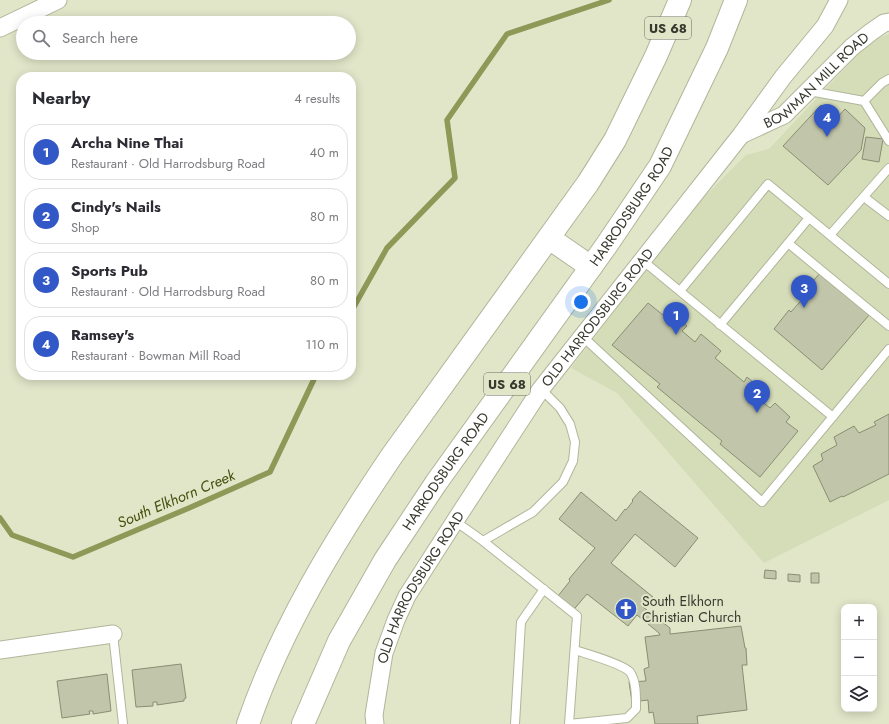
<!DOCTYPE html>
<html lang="en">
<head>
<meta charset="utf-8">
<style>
	:root { --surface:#fff; --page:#f7f7f7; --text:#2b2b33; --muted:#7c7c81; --line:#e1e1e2; --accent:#3258c8 }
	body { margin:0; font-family:Jost,sans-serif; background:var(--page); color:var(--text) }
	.controls { position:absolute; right:12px; bottom:12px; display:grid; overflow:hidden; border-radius:8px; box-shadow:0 2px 10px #0003 }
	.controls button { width:36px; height:36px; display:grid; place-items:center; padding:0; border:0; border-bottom:1px solid var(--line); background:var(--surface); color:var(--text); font:20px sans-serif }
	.you { position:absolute; left:581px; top:302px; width:14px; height:14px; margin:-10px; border:3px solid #fff; border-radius:50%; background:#1a73e8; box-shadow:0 0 0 6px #1a73e833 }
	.badge { display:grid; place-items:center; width:26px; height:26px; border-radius:50%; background:var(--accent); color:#fff; font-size:13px; font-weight:700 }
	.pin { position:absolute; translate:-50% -33px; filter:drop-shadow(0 1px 2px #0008) }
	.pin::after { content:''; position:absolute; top:21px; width:14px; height:12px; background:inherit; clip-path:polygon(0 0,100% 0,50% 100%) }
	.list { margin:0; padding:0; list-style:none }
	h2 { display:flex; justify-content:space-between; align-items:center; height:52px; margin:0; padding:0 16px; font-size:17px }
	h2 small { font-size:13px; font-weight:400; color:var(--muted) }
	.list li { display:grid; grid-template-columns:26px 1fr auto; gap:12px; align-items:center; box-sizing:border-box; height:56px; margin:0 8px 8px; padding:0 8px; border:1px solid var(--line); border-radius:16px }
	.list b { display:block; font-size:15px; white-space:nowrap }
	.list p { margin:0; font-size:13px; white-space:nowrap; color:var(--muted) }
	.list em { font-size:13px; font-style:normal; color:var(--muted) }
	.icon { flex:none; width:22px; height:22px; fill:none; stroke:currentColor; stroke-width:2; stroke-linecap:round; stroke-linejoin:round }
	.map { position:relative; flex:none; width:889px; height:724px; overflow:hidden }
	.search { position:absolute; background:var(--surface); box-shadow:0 2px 10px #0003; left:16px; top:16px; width:340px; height:44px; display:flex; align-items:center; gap:10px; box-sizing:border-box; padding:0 14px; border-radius:22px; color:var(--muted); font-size:15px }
	.panel { position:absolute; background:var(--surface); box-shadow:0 2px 10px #0003; left:16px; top:72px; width:340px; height:308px; border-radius:16px }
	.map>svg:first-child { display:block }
	.built { fill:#d5dcb8 }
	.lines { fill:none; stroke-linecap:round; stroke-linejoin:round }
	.stream { stroke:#8e9857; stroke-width:5.5 }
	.building { fill:#c1c6aa; stroke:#898e73 }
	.lane-casing { stroke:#b0b69a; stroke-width:10 }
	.street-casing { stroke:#b0b69a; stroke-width:19 }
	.primary-casing { stroke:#b0b69a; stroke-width:24 }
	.lane { stroke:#fff; stroke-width:8 }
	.street { stroke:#fff; stroke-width:17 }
	.primary { stroke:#fff; stroke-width:22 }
	.labels { text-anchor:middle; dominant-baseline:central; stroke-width:4; stroke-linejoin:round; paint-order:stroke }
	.shield { fill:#e1e6c9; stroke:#6a6d5c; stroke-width:1 }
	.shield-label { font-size:13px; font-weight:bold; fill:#37392e }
	.street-label { font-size:14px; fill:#37392e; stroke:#e1e6c9 }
	.poi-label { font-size:14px; fill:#37392e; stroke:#e1e6c9; text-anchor:start }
	.water-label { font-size:15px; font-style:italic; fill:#48500d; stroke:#e1e6c9 }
</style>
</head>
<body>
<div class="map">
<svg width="889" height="724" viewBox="0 0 889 724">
	<rect width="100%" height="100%" fill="#e1e6c9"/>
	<path class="built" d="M889 34V500L764 563 617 393 571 368 695 206 746 155 769 149 864 48 879 38Z"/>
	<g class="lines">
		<path class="stream" d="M351 312 387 248 455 178 447 120 507 34 609 0
			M0 518 12 535 73 557 189 508 270 472 316 375"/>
	</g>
	<path class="building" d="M821 105 836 119 845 109 865 128 861 150 828 185 783 146Z
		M866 137 883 139 879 162 862 159Z
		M820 273 869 315 822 370 774 329 789 310 791 312 806 295 803 293Z
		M648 303 663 315 668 310 687 326 682 331 695 342 701 334 721 351 715 358 744 382 747 377 766 393 760 400 770 408 775 403 790 417 786 422 798 431 760 477 720 444 722 441 657 387 660 384 612 345Z
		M889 414V474L843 497 842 496 830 502 813 466 823 460 821 454 837 445 834 437 854 426 859 433 876 425 874 422Z
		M640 491 698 538 675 567 635 534 611 563 653 597 643 607 670 628V634L741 626 745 648H746L747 665H742L747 710 697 716 698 724H655L653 712 649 713 648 700 632 702 629 682 646 681 644 669 649 667 645 637 660 635 659 633 637 615 628 626 587 594 570 614 554 601 570 581 569 579 595 548 559 519 581 492 616 521 625 509 626 510 633 501 632 500Z
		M765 570 776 571V579L764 578Z
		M811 573H819V583H811Z
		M788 574 800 575V582L788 581Z
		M181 664 186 698 184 699V701L157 705V702H153V706L136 707 132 670Z
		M107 674 111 711 93 714V711H89L90 714 62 718 57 681Z"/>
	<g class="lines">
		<g class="lane-casing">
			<path id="lane" d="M809 91 864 101 882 83 889 79
				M864 101 889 141
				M864 197 889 216
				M830 235 889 168
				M788 243 889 326
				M642 260 833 417
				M680 291 768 184 889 284
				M720 325 809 218
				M582 336 762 502 889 349
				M455 521 483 541 577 616 569 724
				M483 541 533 512 563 482 573 461 575 442 570 424 560 408 541 389
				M113 634 123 724
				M515 724 521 622 544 589
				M569 724 627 718 636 709C636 699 637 682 630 672 623 664 587 654 575 650"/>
		</g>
		<g class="street-casing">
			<g id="street">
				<path d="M0 28 58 0"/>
				<path id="s1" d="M743 134 784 115 852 47 871 32 884 23 889 22"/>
				<path d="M0 650 113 634"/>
				<path id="s2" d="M375 724 374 715 384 653 396 620 407 596 455 521 541 389 741 135 783 77 825 26 839 0"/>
			</g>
		</g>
		<g class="primary-casing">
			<g id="primary">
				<path d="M549 238 591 267"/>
				<path d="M248 724C281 628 335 540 391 457L588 183 615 140 656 56 680 0"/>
				<path id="s3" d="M303 724 339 641 385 560 436 483 606 246 660 166 717 48 736 0"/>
			</g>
		</g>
		<use href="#lane" class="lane"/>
		<use href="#street" class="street"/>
		<use href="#primary" class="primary"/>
	</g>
	<defs>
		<g id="church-disc" transform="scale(1.15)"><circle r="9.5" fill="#3258c8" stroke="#e1e6c9"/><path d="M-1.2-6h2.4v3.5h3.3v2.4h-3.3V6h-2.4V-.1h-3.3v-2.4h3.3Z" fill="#fff"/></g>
	</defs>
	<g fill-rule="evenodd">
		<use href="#church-disc" x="626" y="609"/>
	</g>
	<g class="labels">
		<g class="shield">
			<rect x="645" y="17" width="46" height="22" rx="3"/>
			<rect x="484" y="373" width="46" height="22" rx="3"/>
		</g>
		<g class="shield-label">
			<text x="668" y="28">US 68</text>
			<text x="507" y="384">US 68</text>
		</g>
		<g class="street-label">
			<text stroke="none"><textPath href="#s1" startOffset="92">BOWMAN MILL ROAD</textPath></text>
			<text stroke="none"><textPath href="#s3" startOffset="615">HARRODSBURG ROAD</textPath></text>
			<text stroke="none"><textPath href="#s2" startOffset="471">OLD HARRODSBURG ROAD</textPath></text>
			<text stroke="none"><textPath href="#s3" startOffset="291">HARRODSBURG ROAD</textPath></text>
			<text stroke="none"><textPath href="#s2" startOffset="147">OLD HARRODSBURG ROAD</textPath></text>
		</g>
		<g class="poi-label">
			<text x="642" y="601">South Elkhorn<tspan x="642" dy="16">Christian Church</tspan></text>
		</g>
		<g class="water-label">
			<text transform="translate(176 499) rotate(-23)">South Elkhorn Creek</text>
		</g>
	</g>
</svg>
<div class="controls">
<button>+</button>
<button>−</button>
<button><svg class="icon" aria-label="layers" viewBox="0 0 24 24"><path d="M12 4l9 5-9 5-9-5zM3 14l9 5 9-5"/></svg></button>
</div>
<div class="you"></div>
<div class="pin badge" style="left:676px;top:335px">1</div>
<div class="pin badge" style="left:757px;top:413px">2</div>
<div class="pin badge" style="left:804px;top:308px">3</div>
<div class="pin badge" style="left:827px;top:137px">4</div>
<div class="search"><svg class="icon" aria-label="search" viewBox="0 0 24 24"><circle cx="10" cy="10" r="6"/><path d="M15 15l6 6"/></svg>Search here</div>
<section class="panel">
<h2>Nearby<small>4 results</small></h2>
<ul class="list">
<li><span class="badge">1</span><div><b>Archa Nine Thai</b><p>Restaurant · Old Harrodsburg Road</p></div><em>40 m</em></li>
<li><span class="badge">2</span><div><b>Cindy's Nails</b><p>Shop</p></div><em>80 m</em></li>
<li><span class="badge">3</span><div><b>Sports Pub</b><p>Restaurant · Old Harrodsburg Road</p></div><em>80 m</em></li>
<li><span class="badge">4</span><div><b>Ramsey's</b><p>Restaurant · Bowman Mill Road</p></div><em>110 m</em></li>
</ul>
</section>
</div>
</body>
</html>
